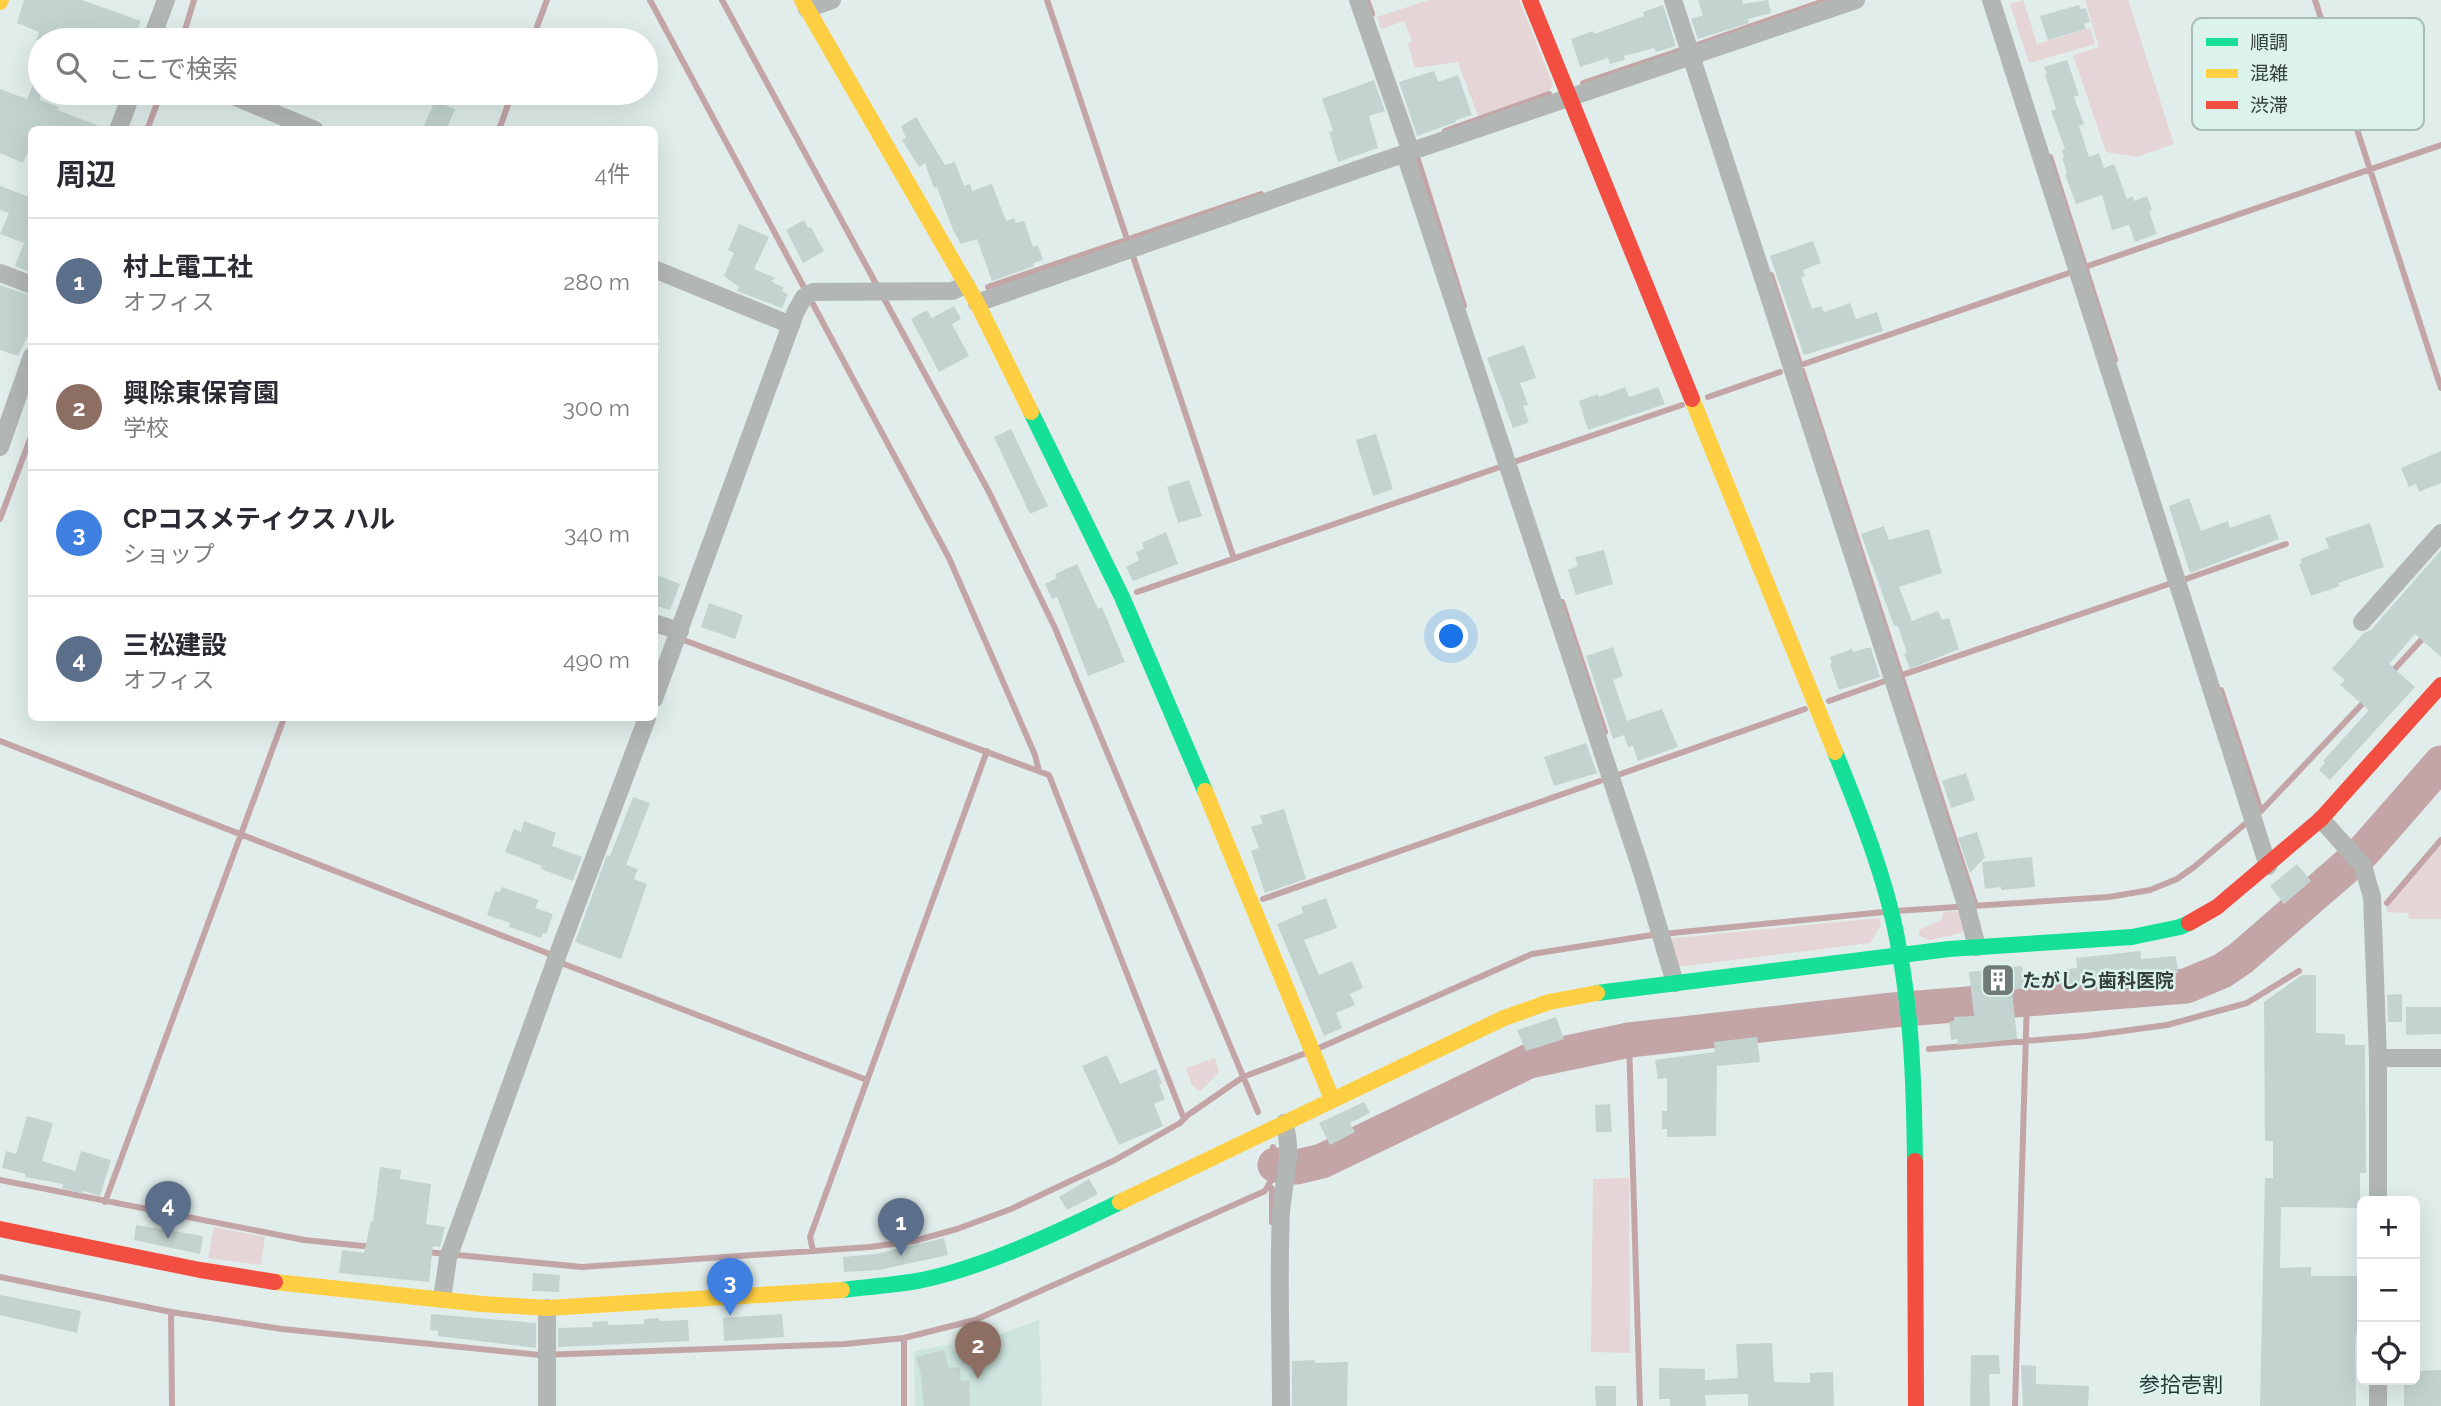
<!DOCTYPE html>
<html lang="ja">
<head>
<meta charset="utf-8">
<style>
	:root { --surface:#fff; --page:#f2f2f3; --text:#2b2b33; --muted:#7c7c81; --line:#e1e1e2; --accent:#707b78 }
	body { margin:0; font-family:Raleway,"Noto Sans JP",sans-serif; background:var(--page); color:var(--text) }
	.controls { position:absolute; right:21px; bottom:21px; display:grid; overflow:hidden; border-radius:10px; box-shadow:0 7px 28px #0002 }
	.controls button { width:63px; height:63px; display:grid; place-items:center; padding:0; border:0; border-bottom:2px solid var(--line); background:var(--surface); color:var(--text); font:35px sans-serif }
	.you { position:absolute; left:1452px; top:637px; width:24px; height:24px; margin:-18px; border:5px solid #fff; border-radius:50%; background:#1a73e8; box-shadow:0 0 0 10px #1a73e833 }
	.badge { display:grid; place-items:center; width:46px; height:46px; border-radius:50%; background:var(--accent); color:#fff; font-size:23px; font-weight:700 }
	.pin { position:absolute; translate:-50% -58px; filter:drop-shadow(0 2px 4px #0008) }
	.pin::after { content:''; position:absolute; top:37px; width:24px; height:21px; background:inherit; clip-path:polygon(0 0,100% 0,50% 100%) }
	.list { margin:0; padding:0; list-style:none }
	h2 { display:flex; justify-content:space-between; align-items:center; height:91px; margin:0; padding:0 28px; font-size:30px }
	h2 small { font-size:23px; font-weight:400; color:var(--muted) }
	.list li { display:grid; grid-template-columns:46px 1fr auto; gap:21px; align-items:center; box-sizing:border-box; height:126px; padding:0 28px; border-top:2px solid var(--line) }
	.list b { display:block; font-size:26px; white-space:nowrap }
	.list p { margin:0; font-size:23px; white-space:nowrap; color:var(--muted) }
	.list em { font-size:23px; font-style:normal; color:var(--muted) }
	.icon { flex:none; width:38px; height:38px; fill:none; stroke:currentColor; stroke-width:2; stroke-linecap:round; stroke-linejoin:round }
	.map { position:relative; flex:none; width:2441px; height:1406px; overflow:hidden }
	.search { position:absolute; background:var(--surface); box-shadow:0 7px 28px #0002; left:28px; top:28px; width:630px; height:77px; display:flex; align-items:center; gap:18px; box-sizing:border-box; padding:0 24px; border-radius:38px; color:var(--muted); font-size:26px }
	.panel { position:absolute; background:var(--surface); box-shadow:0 7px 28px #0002; left:28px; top:126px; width:630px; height:595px; border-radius:10px }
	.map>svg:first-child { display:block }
	.built { fill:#cde4df }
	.green { fill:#e6d5d6 }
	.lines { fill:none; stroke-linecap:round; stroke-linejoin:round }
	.stream { stroke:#c3a5a8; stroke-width:6 }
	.river { stroke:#c3a5a8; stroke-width:35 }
	.building { fill:#c3d4d0 }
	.street { stroke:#b2b7b5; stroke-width:18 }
	.fast { stroke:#16e098; stroke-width:16 }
	.slow { stroke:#ffcf43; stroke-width:16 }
	.jam { stroke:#f24e42; stroke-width:16 }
	.labels { text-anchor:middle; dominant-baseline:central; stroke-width:5; stroke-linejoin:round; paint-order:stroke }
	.poi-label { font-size:19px; font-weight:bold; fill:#343e3b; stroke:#dbf2ed; text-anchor:start }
	.neighbourhood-label { font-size:21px; fill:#253733; stroke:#dbf2ed }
	.key { fill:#dbf2ed; stroke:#a9bcb8; stroke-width:2 }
	.key-label { font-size:19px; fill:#343e3b }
</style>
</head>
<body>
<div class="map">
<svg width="2441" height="1406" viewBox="0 0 2441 1406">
	<rect width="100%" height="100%" fill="#e0edea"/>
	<path class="built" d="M1039 1320 1042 1406H915L914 1351 951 1344 954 1351Z"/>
	<path class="green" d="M1429 0H1519L1553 85 1549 91 1478 116 1458 62 1415 68 1408 44 1412 41 1404 21 1381 29 1377 17Z
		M2023 0 2037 44 2090 28 2095 44 2029 63 2010 4Z
		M2085 0H2128L2174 144 2136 157 2106 152 2073 55 2099 47Z
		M2441 845V919H2409L2408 913 2387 912V907Z
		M1962 911 1965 928 1961 933 1930 940 1919 936V930L1941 920 1944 912Z
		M1879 918 1881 925 1870 943 1676 967 1666 939Z
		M1215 1058 1219 1072 1200 1092 1192 1085 1186 1068Z
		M1629 1178 1630 1353 1591 1352 1593 1179Z
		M214 1227 265 1237 261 1265 208 1258Z"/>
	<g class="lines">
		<path class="stream" d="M650 0 949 558 1035 755 1039 771
			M722 0 989 492 1055 628 1258 1112
			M1047 0 1128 242
			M1367 0 1372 14
			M2315 0 2441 388
			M182 40 194 0
			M532 40 547 0
			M1691 47 1827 0
			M1583 83 1681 50
			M207 93 225 100
			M147 130 161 93
			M499 130 512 93
			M1445 131 1549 94
			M2050 157 2115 360
			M1418 160 1464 306
			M1134 259 1234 559
			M2085 267 2441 145
			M1771 275 1976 906
			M988 287 1261 194
			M1798 366 2069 273
			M1708 397 1780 372
			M1514 462 1682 405
			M0 519 32 434
			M2183 580 2286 544
			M1137 592 1500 467
			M1562 602 1605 732
			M678 638 1049 775 1184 1119
			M2390 674 2425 636
			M1902 675 2169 584
			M2221 690 2261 811
			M1829 701 1885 681
			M0 741 547 953 564 964 867 1080
			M1615 776 1805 709
			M2260 812 2366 700
			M2349 865 2354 871
			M1263 899 1600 781
			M2387 903 2441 840
			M1895 911 2109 897 2150 890 2177 879 2194 867 2245 824
			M1629 1040 1640 1406
			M1319 1048 1532 954 1652 935 1884 912
			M1929 1049 2086 1036 2167 1025 2247 1003 2299 971
			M0 1180 304 1240 373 1247
			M1269 1185 1272 1189V1222
			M105 1202 284 718
			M813 1251 810 1237 987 751
			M426 1252 582 1267 870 1247 914 1241 957 1229 1011 1209 1115 1160 1180 1123 1188 1115 1243 1077 1306 1053
			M0 1277 171 1312 282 1329 540 1355 845 1344 904 1338 975 1320 1265 1191C1274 1177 1279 1163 1273 1147
			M171 1312 172 1406
			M904 1338V1406
			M2015 1406 2027 999"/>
		<path class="river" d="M1275 1165 1297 1167 1322 1161 1529 1061 1629 1040 1893 1010 2186 986 2222 971 2241 958 2364 851 2441 763"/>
	</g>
	<path class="building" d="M24 0H82L141 21 134 40H36L39 32 17 23Z
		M1698 0H1742L1743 4 1768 0 1771 13 1748 19 1749 23 1698 39 1691 19 1703 15Z
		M1663 5 1676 46 1656 52 1654 48 1624 56 1625 60 1610 64 1608 58 1580 67 1571 39 1593 31 1594 34 1644 16 1643 12Z
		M2079 5 2080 9 2086 8 2090 22 2084 24 2086 29 2048 40 2040 16Z
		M2067 60 2079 95 2074 97 2084 124 2079 126 2089 157 2099 153 2104 168 2114 164 2127 199 2133 196 2134 201 2147 196 2152 210 2149 211 2157 234 2135 242 2129 225 2112 230 2102 195 2076 204 2065 174 2067 173 2062 158 2064 157 2062 150 2065 149 2051 111 2056 109 2045 75 2047 74 2044 67Z
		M40 68V100L59 107 58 110 104 128 32 130V142L23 163 0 153V89L27 99Z
		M1434 71 1438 82 1458 75 1472 115 1456 120V122L1417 136 1399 82Z
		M1374 80 1385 111 1369 116 1378 148 1338 162 1329 132 1333 131 1322 99Z
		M435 101 455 109 446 130H422Z
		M916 117 945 165 955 162 964 186 970 184 972 191 992 184 1006 221 1014 218 1016 223 1024 221 1033 247 1038 245 1043 260 1033 263 1034 266 992 281 977 239 961 244 953 230 937 187 934 188 925 163 919 167 902 140 906 138 901 126Z
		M0 186 32 198V273L15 266 24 243 0 234 9 213 0 210Z
		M804 220 808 228 811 227 824 251 803 263 786 230Z
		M739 224 769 237 754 269 775 278 771 281 784 288 782 291 788 294 782 308 737 291 739 287 724 276 734 253 728 250Z
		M1813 241 1821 263 1803 270 1805 276 1801 277 1812 309 1821 306 1824 312 1850 303 1856 319 1877 312 1883 331 1804 355 1770 256Z
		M0 285 32 296V327L18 356 0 350Z
		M954 306 961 319 952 324 969 356 939 372 911 319 927 310 932 318Z
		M1524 345 1536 378 1520 383 1528 405 1523 406 1529 422 1513 428 1487 358Z
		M1625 387 1629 397 1658 387 1665 404 1588 430 1579 401 1598 394 1599 397Z
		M1011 429 1048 506 1030 514 994 437Z
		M1376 434 1393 489 1373 496 1356 440Z
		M2441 451V483L2419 492 2416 484 2409 487 2401 468Z
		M1189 480 1202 516 1178 523 1167 487Z
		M2189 498 2201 531 2228 521 2230 528 2270 514 2279 539 2190 573 2169 506Z
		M2370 523 2384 567 2338 583 2340 586 2311 596 2299 564 2302 563 2300 559 2329 548 2325 538Z
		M1884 526 1889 540 1929 529 1942 573 1899 587 1912 621 1938 611 1942 620 1949 618 1959 649 1910 669 1904 654 1907 653 1898 626H1894L1861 534Z
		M1166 532 1178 564 1133 581 1126 567 1139 560 1136 552 1144 549 1142 543Z
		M1604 550 1613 584 1576 595 1568 570 1578 566 1575 557Z
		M2441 550V657L2415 634 2389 664 2415 687 2330 780 2319 770 2325 763 2323 761 2369 710 2340 685 2345 680 2332 669 2364 633 2371 630Z
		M1077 564 1098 609 1102 607 1125 662 1088 676 1057 597 1052 599 1045 584 1057 578 1055 574Z
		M654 574 680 584 670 610 654 605Z
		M709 603 743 615 735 639 701 627Z
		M1613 647 1623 676 1613 680 1627 721 1662 709 1678 747 1638 761 1633 746 1628 747 1624 735 1613 739 1586 656Z
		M1866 648H1871L1880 677 1839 690 1830 664 1832 663 1830 657 1852 649 1853 652Z
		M1586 743 1597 773 1554 786 1544 757Z
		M1966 773 1975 800 1951 808 1942 781Z
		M633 797 650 803 626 865 638 869 634 879 647 884 621 959 575 942 607 855 610 856Z
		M1284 809 1306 879 1265 893 1251 851 1259 848 1251 827 1263 823 1260 816Z
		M524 821 556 833 552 846 582 857 573 881 541 869 542 866 505 852 514 829 521 832Z
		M1977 832 1985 857 1970 873 1958 838Z
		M2032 857 2035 887 2001 890V887L1985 889 1982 862Z
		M2297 864 2311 881 2284 904 2270 886Z
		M502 887 539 900 535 908 553 914 546 934 543 933 541 938 509 927 510 923 487 915 495 891 500 892Z
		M1326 898 1337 928 1304 940 1319 975 1352 961 1363 988 1350 994 1355 1005 1336 1013 1342 1028 1324 1036 1277 924 1303 913 1301 907Z
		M2141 951V959L2176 956 2178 973 2110 978V983L2069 986 2067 969 2077 968 2076 958Z
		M2022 966 2025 988 2012 990 2017 1039 1958 1045 1957 1039 1951 1040 1949 1022 1954 1021V1017L1974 1016 1969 972Z
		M2302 975H2316V1033L2345 1034V1045H2365L2366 1173H2360V1208L2281 1207 2280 1268 2311 1267V1276H2359V1282H2362V1334H2356L2355 1344 2356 1406H2260L2265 1178H2273V1141H2265L2264 1002Z
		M2402 994V1022H2388L2387 995Z
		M2406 1007H2441V1034L2406 1035Z
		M1556 1017 1564 1039 1526 1051 1517 1030Z
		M1757 1037 1760 1062 1717 1066 1716 1136 1667 1137V1129H1662V1111H1667V1078L1658 1079 1655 1060 1715 1052 1714 1042Z
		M1107 1055 1120 1084 1156 1069 1162 1083 1159 1085 1165 1099 1154 1104 1163 1126 1119 1145 1082 1066Z
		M1364 1102 1370 1113 1350 1123 1355 1132 1330 1145 1319 1123Z
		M1610 1104 1612 1132H1596L1595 1105Z
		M27 1116 53 1123 42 1161 75 1171 81 1151 111 1160 100 1196 83 1191 82 1194 62 1188 63 1184 25 1177 26 1174 2 1168 6 1151 16 1154Z
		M380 1167 401 1170 400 1179 431 1184 426 1224 445 1227 440 1247 433 1246 429 1282 339 1273 342 1250 364 1253 371 1221 373 1222Z
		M1089 1179 1098 1194 1067 1210 1059 1197Z
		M136 1225 203 1236 200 1254 134 1240Z
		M944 1238 948 1255 879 1270 844 1272 843 1257 876 1254Z
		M533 1273 560 1275 559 1292 532 1291Z
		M0 1295 81 1311 77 1333 0 1315Z
		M431 1314 536 1323V1348L438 1336V1331L430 1330Z
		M782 1314 784 1337 724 1341 723 1318Z
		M659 1318V1321L688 1320 689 1341 558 1347V1328L593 1327 592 1322 608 1321V1325L644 1324V1319Z
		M1772 1343 1774 1382 1810 1383V1373L1833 1372 1834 1406H1748V1394L1705 1395 1706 1406H1670V1399H1659V1368L1705 1369V1380L1738 1378 1736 1344Z
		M944 1350 949 1368 960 1367 961 1381 969 1380 970 1406H924L921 1375 916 1357Z
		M1971 1355H1999L2000 1374H1989L1990 1406H1970Z
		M1315 1360V1363L1348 1362 1347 1406H1292V1361Z
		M2021 1365 2036 1366V1384L2089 1386 2088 1406H2023Z
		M2441 1370V1406H2404V1380H2415V1371Z
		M1595 1386H1616V1406H1596Z"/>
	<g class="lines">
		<path class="street" d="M1358 0 1411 152
			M1673 0 1965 901 1977 947
			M1991 0 2268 866
			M807 9 832 0
			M151 40 166 0
			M226 93 315 130
			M118 130 132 93
			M1405 154 1642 872 1675 983
			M654 269 791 325
			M0 273 32 285
			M977 303 1365 167 1856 0
			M0 447 32 356
			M2362 622 2441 533
			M654 623 680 631
			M654 699 796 311 804 297 813 292 952 291 966 285
			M2321 819 2363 866 2372 897 2378 1058V1201
			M2378 1058H2441
			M442 1299 448 1258 558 954 647 718
			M547 1308V1406
			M1281 1406C1281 1342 1278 1277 1281 1213 1283 1181 1294 1153 1284 1123
			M2378 1406V1380"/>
		<path class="fast" d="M1031 412 1122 597 1205 791
			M1835 752C1859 811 1885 876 1897 938 1912 1013 1914 1085 1915 1161
			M1597 993 1949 949 2132 937 2180 927 2189 923
			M842 1290C867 1287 893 1285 917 1281 981 1269 1061 1231 1120 1202"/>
		<path class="slow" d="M802 0 977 303 1031 412
			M0 2 1 0
			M1692 399 1835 752
			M1205 791 1332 1099
			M1120 1202 1504 1018 1549 1002 1597 993
			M275 1282 482 1304 547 1308 842 1290"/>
		<path class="jam" d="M1530 0 1692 399
			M2189 923 2217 907 2321 819 2441 685
			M1915 1161 1916 1406
			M0 1229 200 1270 275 1282"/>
	</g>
	<defs>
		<g id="building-square" transform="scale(1.75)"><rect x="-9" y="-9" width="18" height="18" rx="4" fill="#707b78" stroke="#dbf2ed"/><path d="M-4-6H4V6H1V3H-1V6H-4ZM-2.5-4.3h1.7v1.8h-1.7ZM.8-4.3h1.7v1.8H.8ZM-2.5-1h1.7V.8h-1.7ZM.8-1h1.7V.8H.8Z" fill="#fff"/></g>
	</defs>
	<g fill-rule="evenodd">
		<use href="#building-square" x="1998" y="980"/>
	</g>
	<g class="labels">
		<g class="poi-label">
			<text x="2022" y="980">たがしら歯科医院</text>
		</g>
		<g class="neighbourhood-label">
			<text x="2181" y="1384">参拾壱割</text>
		</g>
	</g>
	<rect x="2192" y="18" width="232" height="112" rx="10" class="key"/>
	<rect x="2206" y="38" width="32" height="8" fill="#16e098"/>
	<rect x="2206" y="69" width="32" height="9" fill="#ffcf43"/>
	<rect x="2206" y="101" width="32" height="8" fill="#f24e42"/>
	<g class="key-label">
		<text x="2250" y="49">順調</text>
		<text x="2250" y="80">混雑</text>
		<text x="2250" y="112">渋滞</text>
	</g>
</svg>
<div class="controls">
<button>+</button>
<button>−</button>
<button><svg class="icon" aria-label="locate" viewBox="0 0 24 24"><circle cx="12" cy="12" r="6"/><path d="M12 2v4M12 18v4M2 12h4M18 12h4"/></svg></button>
</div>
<div class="you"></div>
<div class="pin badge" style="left:901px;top:1256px;background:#5c6f8a">1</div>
<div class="pin badge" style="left:978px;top:1379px;background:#8d6e63">2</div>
<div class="pin badge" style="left:730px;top:1316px;background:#3f7fe0">3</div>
<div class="pin badge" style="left:168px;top:1239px;background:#5c6f8a">4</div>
<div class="search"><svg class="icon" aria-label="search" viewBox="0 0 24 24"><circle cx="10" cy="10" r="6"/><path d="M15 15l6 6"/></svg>ここで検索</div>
<section class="panel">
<h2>周辺<small>4件</small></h2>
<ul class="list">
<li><span class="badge" style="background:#5c6f8a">1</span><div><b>村上電工社</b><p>オフィス</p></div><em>280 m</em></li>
<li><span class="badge" style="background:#8d6e63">2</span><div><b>興除東保育園</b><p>学校</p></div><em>300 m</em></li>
<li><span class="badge" style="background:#3f7fe0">3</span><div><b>CPコスメティクス ハル</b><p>ショップ</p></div><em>340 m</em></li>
<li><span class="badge" style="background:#5c6f8a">4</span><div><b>三松建設</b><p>オフィス</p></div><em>490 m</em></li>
</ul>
</section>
</div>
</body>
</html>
